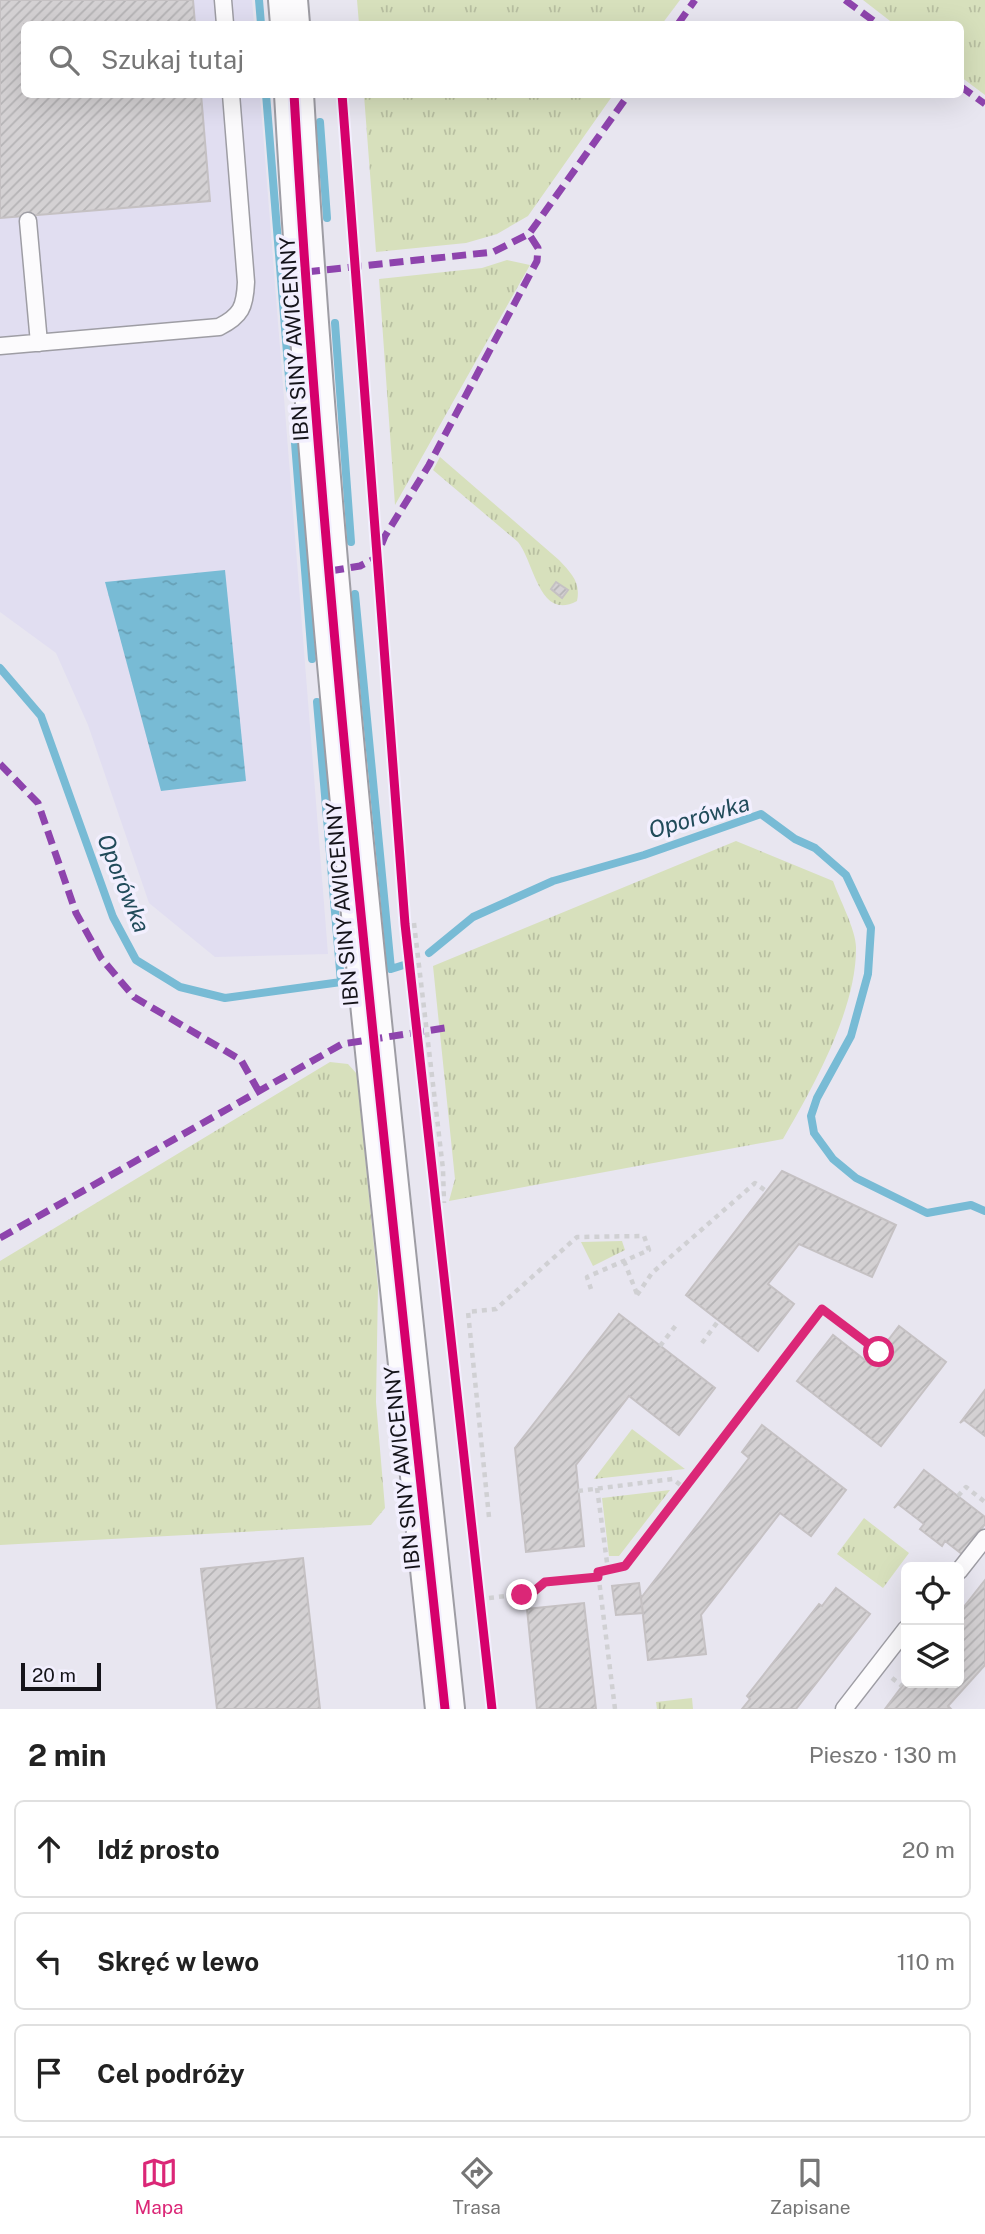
<!DOCTYPE html>
<html lang="pl">
<head>
<meta charset="utf-8">
<style>
	:root { --surface:#fff; --page:#f2f2f2; --text:#222; --muted:#767676; --line:#e0e0e0; --accent:#db2777 }
	body { margin:0; font-family:"Public Sans",sans-serif; background:var(--page); color:var(--text) }
	.controls { position:absolute; right:21px; bottom:21px; display:grid; overflow:hidden; border-radius:10px; box-shadow:0 7px 28px #0002 }
	.controls button { width:63px; height:63px; display:grid; place-items:center; padding:0; border:0; border-bottom:2px solid var(--line); background:var(--surface); color:var(--text); font:35px sans-serif }
	.scale { position:absolute; left:21px; bottom:18px; width:80px; box-sizing:border-box; padding-left:7px; border:4px solid #15141a; border-top:0; font-size:19px; line-height:24px; white-space:nowrap; color:#15141a; -webkit-text-stroke:5px #f2effe; paint-order:stroke }
	.stop { position:absolute; width:21px; height:21px; margin:-16px; border:5px solid #db2777; border-radius:50%; background:#fff }
	.stop.end { background:#db2777; border-color:#fff; box-shadow:0 2px 7px #0008 }
	.list { margin:0; padding:0; list-style:none }
	h2 { display:flex; justify-content:space-between; align-items:center; height:91px; margin:0; padding:0 28px; font-size:30px }
	h2 small { font-size:23px; font-weight:400; color:var(--muted) }
	.list li { display:grid; grid-template-columns:46px 1fr auto; gap:21px; align-items:center; box-sizing:border-box; height:98px; margin:0 14px 14px; padding:0 14px; border:2px solid var(--line); border-radius:10px }
	.list b { display:block; font-size:26px; white-space:nowrap }
	.list em { font-size:23px; font-style:normal; color:var(--muted) }
	.icon { flex:none; width:38px; height:38px; fill:none; stroke:currentColor; stroke-width:2; stroke-linecap:round; stroke-linejoin:round }
	.map { position:relative; flex:none; width:985px; height:1709px; overflow:hidden }
	.search { position:absolute; background:var(--surface); box-shadow:0 7px 28px #0002; left:21px; right:21px; top:21px; height:77px; display:flex; align-items:center; gap:18px; box-sizing:border-box; padding:0 24px; border-radius:10px; color:var(--muted); font-size:26px }
	.sheet { height:427px; background:var(--surface) }
	nav { display:flex; justify-content:space-around; align-items:center; box-sizing:border-box; height:98px; border-top:2px solid var(--line); background:var(--surface); font-size:19px; color:var(--muted) }
	nav a { display:grid; justify-items:center; gap:4px }
	nav .on { color:var(--accent) }
	.map>svg:first-child { display:block }
	.built { fill:#e1def1 }
	.grass { fill:url(#grass-tufts) }
	.water { fill:url(#water-ripples) }
	.lines { fill:none; stroke-linecap:round; stroke-linejoin:round }
	.stream { stroke:#78bbd5; stroke-width:8 }
	.building { fill:url(#building-hatch); stroke:#c5c1c3; stroke-width:2 }
	.lane-casing { stroke:#9e9da4; stroke-width:19 }
	.secondary-casing { stroke:#9e9da4; stroke-width:42 }
	.path { stroke:#d0d0d3; stroke-width:4.5; stroke-dasharray:5 5; stroke-linecap:butt }
	.lane { stroke:#fcfbfd; stroke-width:16 }
	.secondary { stroke:#fcfbfd; stroke-width:38 }
	.quiet { stroke:#8e44ad; stroke-width:7; stroke-dasharray:14 7; stroke-linecap:butt }
	.cycleway-casing { stroke:#f2effe; stroke-width:13 }
	.cycleway { stroke:#d6006c; stroke-width:9 }
	.route { stroke:#db2777; stroke-width:9 }
	.labels { text-anchor:middle; dominant-baseline:central; stroke-width:7; stroke-linejoin:round; paint-order:stroke }
	.street-label { font-size:21px; fill:#15141a; stroke:#f2effe }
	.water-label { font-size:23px; font-style:italic; fill:#214b5a; stroke:#f2effe }
</style>
</head>
<body>
<div class="map">
<svg width="985" height="1709" viewBox="0 0 985 1709">
	<defs>
		<pattern id="grass-tufts" width="24" height="20" patternUnits="userSpaceOnUse" patternTransform="scale(1.75)"><rect width="24" height="20" fill="#d7e0bc"/><path d="M3 7l-1-3M5 7V3M7 7l1-3M15 17l-1-3M17 17v-4M19 17l1-3" fill="none" stroke="#b8bfa1"/></pattern>
		<pattern id="water-ripples" width="26" height="14" patternUnits="userSpaceOnUse" patternTransform="scale(1.75)"><rect width="26" height="14" fill="#78bbd5"/><path d="M2 4q2-2 4 0t4 0M15 11q2-2 4 0t4 0" fill="none" stroke="#67a0b6"/></pattern>
		<pattern id="building-hatch" width="6" height="6" patternUnits="userSpaceOnUse" patternTransform="scale(1.75)"><rect width="6" height="6" fill="#d4d1d3"/><path d="M-1 1l2-2M0 6l6-6M5 7l2-2" fill="none" stroke="#b5b3b5"/></pattern>
	</defs>
	<rect width="100%" height="100%" fill="#e8e6f0"/>
	<path class="built" d="M0 0H252L254 24H24V94L260 95 328 954 215 957 149 903 88 725 56 653 0 612Z"/>
	<path class="grass" d="M357 0H680L662 24H359Z
		M863 0H985V95L961 77 960 24H894Z
		M364 95V94L613 95 528 216 497 234 466 243 376 252Z
		M507 260 530 265 395 505 379 279 482 268Z
		M440 457 559 560C571 573 581 582 577 601 539 622 534 561 518 542L433 470Z
		M736 841 833 881C839 898 856 930 856 947 857 1009 813 1087 783 1139L449 1201 455 1179 433 966Z
		M330 1062 348 1064 357 1074 378 1287 376 1402 385 1508 371 1525 0 1545V1261Z
		M622 1241 625 1250 593 1266 581 1242Z
		M632 1429 685 1469 594 1479Z
		M670 1490 619 1556H609L602 1498Z
		M864 1518 909 1553 883 1588 837 1554Z
		M692 1698 693 1709H657L656 1702Z"/>
	<path class="water" d="M225 570 246 781 161 791 105 582Z"/>
	<g class="lines">
		<path class="stream" d="M259 0 261 24
			M266 94 290 390
			M320 122 327 218
			M335 323 351 542
			M295 443 312 659
			M355 594 391 969 407 964
			M0 668 41 716 113 917 136 960 180 987 225 998 341 982 317 702
			M429 953 473 917 553 881 644 855 761 814 795 839 815 848 846 875 871 928 868 974 851 1036 817 1098 811 1116 814 1133 833 1159 856 1178 927 1213 971 1205 985 1211"/>
	</g>
	<path class="building" d="M0 0H193L195 24H24V94H201L210 201 0 218Z
		M556 582 568 590 562 598 551 589Z
		M782 1171 896 1225 872 1277 799 1244 768 1284 794 1304 758 1351 686 1295Z
		M619 1314 715 1388 679 1435 629 1396 576 1465 584 1546 526 1552 515 1448Z
		M899 1326 946 1362 881 1446 797 1381 833 1335 870 1364Z
		M985 1390V1436L964 1420 960 1423Z
		M762 1425 846 1490 811 1536 780 1513 701 1615 706 1654 648 1660 641 1598 749 1458 742 1452Z
		M924 1470 985 1517V1524L962 1554 945 1541 942 1546 920 1529 924 1524 898 1504 894 1508Z
		M303 1558 320 1709H217L201 1569Z
		M985 1580V1665L948 1706 951 1709H885L906 1681 959 1683V1613Z
		M639 1583 643 1613 616 1615 612 1586Z
		M836 1588 870 1614 796 1709H742L750 1699 747 1696 819 1604 822 1606Z
		M584 1603 596 1709H537L527 1609Z"/>
	<g class="lines">
		<g class="lane-casing">
			<path id="lane" d="M223 0 225 24
				M28 221 39 343
				M0 346 219 327C241 316 245 307 246 282L231 94
				M959 1571 985 1538
				M844 1709 906 1629"/>
		</g>
		<g class="secondary-casing">
			<path id="secondary" d="M288 0 290 24
				M294 94C325 634 388 1172 445 1709"/>
		</g>
		<path class="path" d="M414 923 443 1169 444 1203
			M624 1261 637 1294
			M637 1295 652 1273 755 1183 766 1191
			M702 1343 719 1320
			M660 1346 677 1324
			M597 1488 608 1570
			M578 1491 673 1479 684 1488
			M958 1496 966 1487 985 1502
			M489 1517 468 1312 496 1309 577 1237 644 1236 649 1250 587 1277 591 1289
			M489 1598 532 1593 545 1582 599 1577
			M892 1678 902 1686
			M615 1709 598 1572 625 1566 822 1309 879 1352"/>
		<use href="#lane" class="lane"/>
		<use href="#secondary" class="secondary"/>
		<path class="quiet" d="M845 0 878 24
			M678 24 695 0
			M960 86 985 104
			M306 272 493 252 529 234 629 94
			M330 571 360 566 376 558 385 536 429 465 537 261 538 248 529 234
			M0 764 38 803 76 913 101 958 134 997 241 1060 258 1090
			M0 1238 342 1044 445 1028"/>
		<g class="cycleway-casing">
			<path id="cycleway" d="M294 94C325 634 388 1172 445 1709
				M342 94 405 924 492 1709"/>
		</g>
		<use href="#cycleway" class="cycleway"/>
	</g>
	<g class="lines">
		<path class="route" d="M522 1595 532 1593 545 1582 598 1577V1572L625 1566 822 1309 879 1352"/>
	</g>
	<g class="labels">
		<g class="street-label">
			<text transform="translate(294 339) rotate(-94)">IBN SINY AWICENNY</text>
			<text transform="translate(342 904) rotate(-95)">IBN SINY AWICENNY</text>
			<text transform="translate(402 1468) rotate(-96)">IBN SINY AWICENNY</text>
		</g>
		<g class="water-label">
			<text transform="translate(699 816) rotate(-16)">Oporówka</text>
			<text transform="translate(124 883) rotate(68)">Oporówka</text>
		</g>
	</g>
</svg>
<div class="controls">
<button><svg class="icon" aria-label="locate" viewBox="0 0 24 24"><circle cx="12" cy="12" r="6"/><path d="M12 2v4M12 18v4M2 12h4M18 12h4"/></svg></button>
<button><svg class="icon" aria-label="layers" viewBox="0 0 24 24"><path d="M12 4l9 5-9 5-9-5zM3 14l9 5 9-5"/></svg></button>
</div>
<div class="scale">20 m</div>
<div class="stop" style="left:879px;top:1352px"></div>
<div class="stop end" style="left:522px;top:1595px"></div>
<div class="search"><svg class="icon" aria-label="search" viewBox="0 0 24 24"><circle cx="10" cy="10" r="6"/><path d="M15 15l6 6"/></svg>Szukaj tutaj</div>
</div>
<section class="sheet">
<h2>2 min<small>Pieszo · 130 m</small></h2>
<ul class="list">
<li><svg class="icon" aria-label="ahead" viewBox="0 0 24 24"><path d="M12 20V5M6 11l6-6 6 6"/></svg><div><b>Idź prosto</b></div><em>20 m</em></li>
<li><svg class="icon" aria-label="left" viewBox="0 0 24 24"><path d="M17 20v-9H6M10 6l-5 5 5 5"/></svg><div><b>Skręć w lewo</b></div><em>110 m</em></li>
<li><svg class="icon" aria-label="arrive" viewBox="0 0 24 24"><path d="M6 21V4h12l-3 4 3 4H6"/></svg><div><b>Cel podróży</b></div></li>
</ul>
</section>
<nav>
<a class="on"><svg class="icon" aria-label="map" viewBox="0 0 24 24"><path d="M3 6l6-2 6 2 6-2v14l-6 2-6-2-6 2zM9 4v14M15 6v14"/></svg>Mapa</a>
<a><svg class="icon" aria-label="directions" viewBox="0 0 24 24"><path d="M12 3l9 9-9 9-9-9zM9 14v-3h6M13 9l2 2-2 2"/></svg>Trasa</a>
<a><svg class="icon" aria-label="saved" viewBox="0 0 24 24"><path d="M7 4h10v16l-5-4-5 4z"/></svg>Zapisane</a>
</nav>
</body>
</html>
